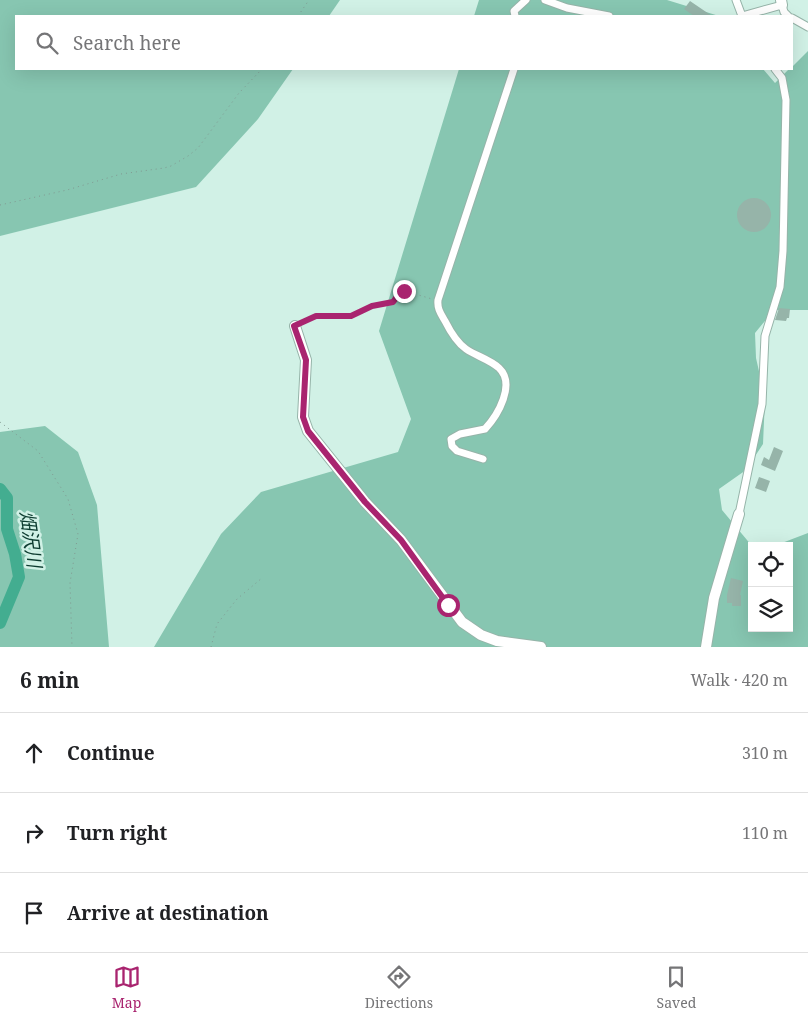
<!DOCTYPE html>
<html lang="en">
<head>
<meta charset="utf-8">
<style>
	:root { --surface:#fff; --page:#f2f2f2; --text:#202124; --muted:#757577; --line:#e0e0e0; --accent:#a9246f }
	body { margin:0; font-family:"Noto Serif","Noto Sans JP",serif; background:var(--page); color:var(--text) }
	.controls { position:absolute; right:15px; bottom:15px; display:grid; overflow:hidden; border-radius:0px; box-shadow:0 5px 20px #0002 }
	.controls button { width:45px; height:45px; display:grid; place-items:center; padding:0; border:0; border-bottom:1px solid var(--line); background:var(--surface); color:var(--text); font:25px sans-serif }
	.stop { position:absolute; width:15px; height:15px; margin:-11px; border:4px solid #a9246f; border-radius:50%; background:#fff }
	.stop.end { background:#a9246f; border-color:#fff; box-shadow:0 1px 5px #0008 }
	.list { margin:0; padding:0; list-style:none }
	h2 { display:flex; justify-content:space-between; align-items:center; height:65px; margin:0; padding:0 20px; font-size:21px }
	h2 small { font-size:16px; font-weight:400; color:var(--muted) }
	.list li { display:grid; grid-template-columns:32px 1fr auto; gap:15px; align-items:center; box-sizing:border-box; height:80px; padding:0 20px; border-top:1px solid var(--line) }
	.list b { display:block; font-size:19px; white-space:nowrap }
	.list em { font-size:16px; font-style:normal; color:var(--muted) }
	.icon { flex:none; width:28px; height:28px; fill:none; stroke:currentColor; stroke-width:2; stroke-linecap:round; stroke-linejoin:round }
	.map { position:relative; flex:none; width:808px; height:647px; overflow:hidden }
	.search { position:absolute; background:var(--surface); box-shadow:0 5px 20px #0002; left:15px; right:15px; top:15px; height:55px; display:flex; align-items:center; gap:12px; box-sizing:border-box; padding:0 18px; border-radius:0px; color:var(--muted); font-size:19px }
	.sheet { height:305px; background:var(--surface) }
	nav { display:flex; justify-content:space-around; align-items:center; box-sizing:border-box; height:70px; border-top:1px solid var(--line); background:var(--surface); font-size:14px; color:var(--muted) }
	nav a { display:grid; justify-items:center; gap:2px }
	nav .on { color:var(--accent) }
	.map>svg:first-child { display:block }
	.green { fill:#87c6b1 }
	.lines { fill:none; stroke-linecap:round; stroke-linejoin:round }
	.river { stroke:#43ad90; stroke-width:12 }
	.building { fill:#96b4a9 }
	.street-casing { stroke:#96b4a9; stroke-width:9 }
	.secondary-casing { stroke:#96b4a9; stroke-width:12 }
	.path { stroke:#819991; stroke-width:1; stroke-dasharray:1 4; stroke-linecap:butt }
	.street { stroke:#fff; stroke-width:7 }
	.secondary { stroke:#fff; stroke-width:10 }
	.route { stroke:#a9246f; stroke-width:6 }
	.labels { text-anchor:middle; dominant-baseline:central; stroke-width:5; stroke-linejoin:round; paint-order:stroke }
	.water-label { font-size:19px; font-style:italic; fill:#0d3c30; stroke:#d1f1e6 }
</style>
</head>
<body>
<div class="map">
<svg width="808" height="647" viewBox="0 0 808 647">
	<rect width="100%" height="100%" fill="#d1f1e6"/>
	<path class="green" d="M0 0H340L329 16H16V69H293L258 119 196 187 0 236Z
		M479 0H667L719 16H474Z
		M808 51V310H774L755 333 756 358 765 398 763 444 746 470 719 489 722 510 752 546V628H789V546H774L808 533V647H154L221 534 261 492 398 452 411 419 379 331 459 69H763L775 83 789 69H792V67Z
		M45 426 78 452 97 505 109 647H0V432Z"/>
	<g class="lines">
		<path class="river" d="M0 489 7 498V529L15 554 19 577 0 623"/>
	</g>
	<path class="building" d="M690 1 712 16H694L684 9Z
		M737 215a17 17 0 1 1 34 0a17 17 0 1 1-34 0Z
		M779 308 790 309 789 318H787L786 321 775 320Z
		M774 447 783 451 775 471 761 465 764 457 769 460Z
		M759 477 770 481 766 492 755 488Z
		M731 578 743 581 740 595H741V606H732V603H727V595Z"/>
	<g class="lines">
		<g class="street-casing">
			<path id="street" d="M545 0 567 8 609 16
				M736 0 742 16
				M515 16 514 11 526 0
				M742 16 782 5 784 12 788 16
				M792 18 808 27
				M483 459 457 451 452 446 451 439 460 434 485 429C498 415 516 384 499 368 489 359 476 356 466 349 456 342 450 331 445 321 441 314 437 309 438 300L514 69
				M739 514 762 404 765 336 780 287 783 251 786 100 782 78 775 69"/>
		</g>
		<g class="secondary-casing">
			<path id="secondary" d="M781 0 782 5
				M295 326 306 360 303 417 308 431 365 502 401 540 462 622 481 635 497 641 541 647
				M706 647 714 598 739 514"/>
		</g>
		<path class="path" d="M298 16 309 0
			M0 205 67 190 121 174 164 168 171 166 188 156 198 148 239 93 262 69
			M304 322 315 317 351 316 372 305 393 302 399 294 405 291 432 299
			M0 422 38 451 68 499 78 534 70 583 72 647
			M211 647 217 624 237 599 262 578"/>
		<use href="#street" class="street"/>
		<use href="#secondary" class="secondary"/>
	</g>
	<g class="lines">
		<path class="route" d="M404 291 399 294 393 302 372 306 351 316H316L294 326 306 360 303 417 308 431 365 502 401 540 448 605"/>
	</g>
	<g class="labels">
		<g class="water-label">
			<text transform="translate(31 539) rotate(82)">畑沢川</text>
		</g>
	</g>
</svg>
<div class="controls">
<button><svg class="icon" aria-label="locate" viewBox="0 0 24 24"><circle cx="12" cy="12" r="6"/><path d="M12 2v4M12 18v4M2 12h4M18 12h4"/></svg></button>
<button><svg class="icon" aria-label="layers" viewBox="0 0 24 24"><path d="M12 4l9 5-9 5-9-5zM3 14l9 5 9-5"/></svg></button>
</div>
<div class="stop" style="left:448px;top:605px"></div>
<div class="stop end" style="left:404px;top:291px"></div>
<div class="search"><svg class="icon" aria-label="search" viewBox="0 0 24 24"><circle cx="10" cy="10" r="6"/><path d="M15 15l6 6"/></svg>Search here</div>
</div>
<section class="sheet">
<h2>6 min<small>Walk · 420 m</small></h2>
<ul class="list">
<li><svg class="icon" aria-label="ahead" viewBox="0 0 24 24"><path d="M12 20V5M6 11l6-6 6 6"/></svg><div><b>Continue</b></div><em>310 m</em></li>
<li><svg class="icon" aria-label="right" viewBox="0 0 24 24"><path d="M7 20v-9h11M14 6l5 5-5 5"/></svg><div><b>Turn right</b></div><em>110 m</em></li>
<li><svg class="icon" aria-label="arrive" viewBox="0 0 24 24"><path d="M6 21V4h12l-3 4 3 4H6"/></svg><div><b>Arrive at destination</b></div></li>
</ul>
</section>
<nav>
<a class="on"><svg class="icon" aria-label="map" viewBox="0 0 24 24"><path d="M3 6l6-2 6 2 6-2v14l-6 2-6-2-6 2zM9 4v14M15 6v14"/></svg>Map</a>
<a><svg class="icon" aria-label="directions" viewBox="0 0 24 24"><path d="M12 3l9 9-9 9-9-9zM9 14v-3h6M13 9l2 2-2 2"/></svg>Directions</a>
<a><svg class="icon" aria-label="saved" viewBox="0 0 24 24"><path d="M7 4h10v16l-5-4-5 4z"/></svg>Saved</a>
</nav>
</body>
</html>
